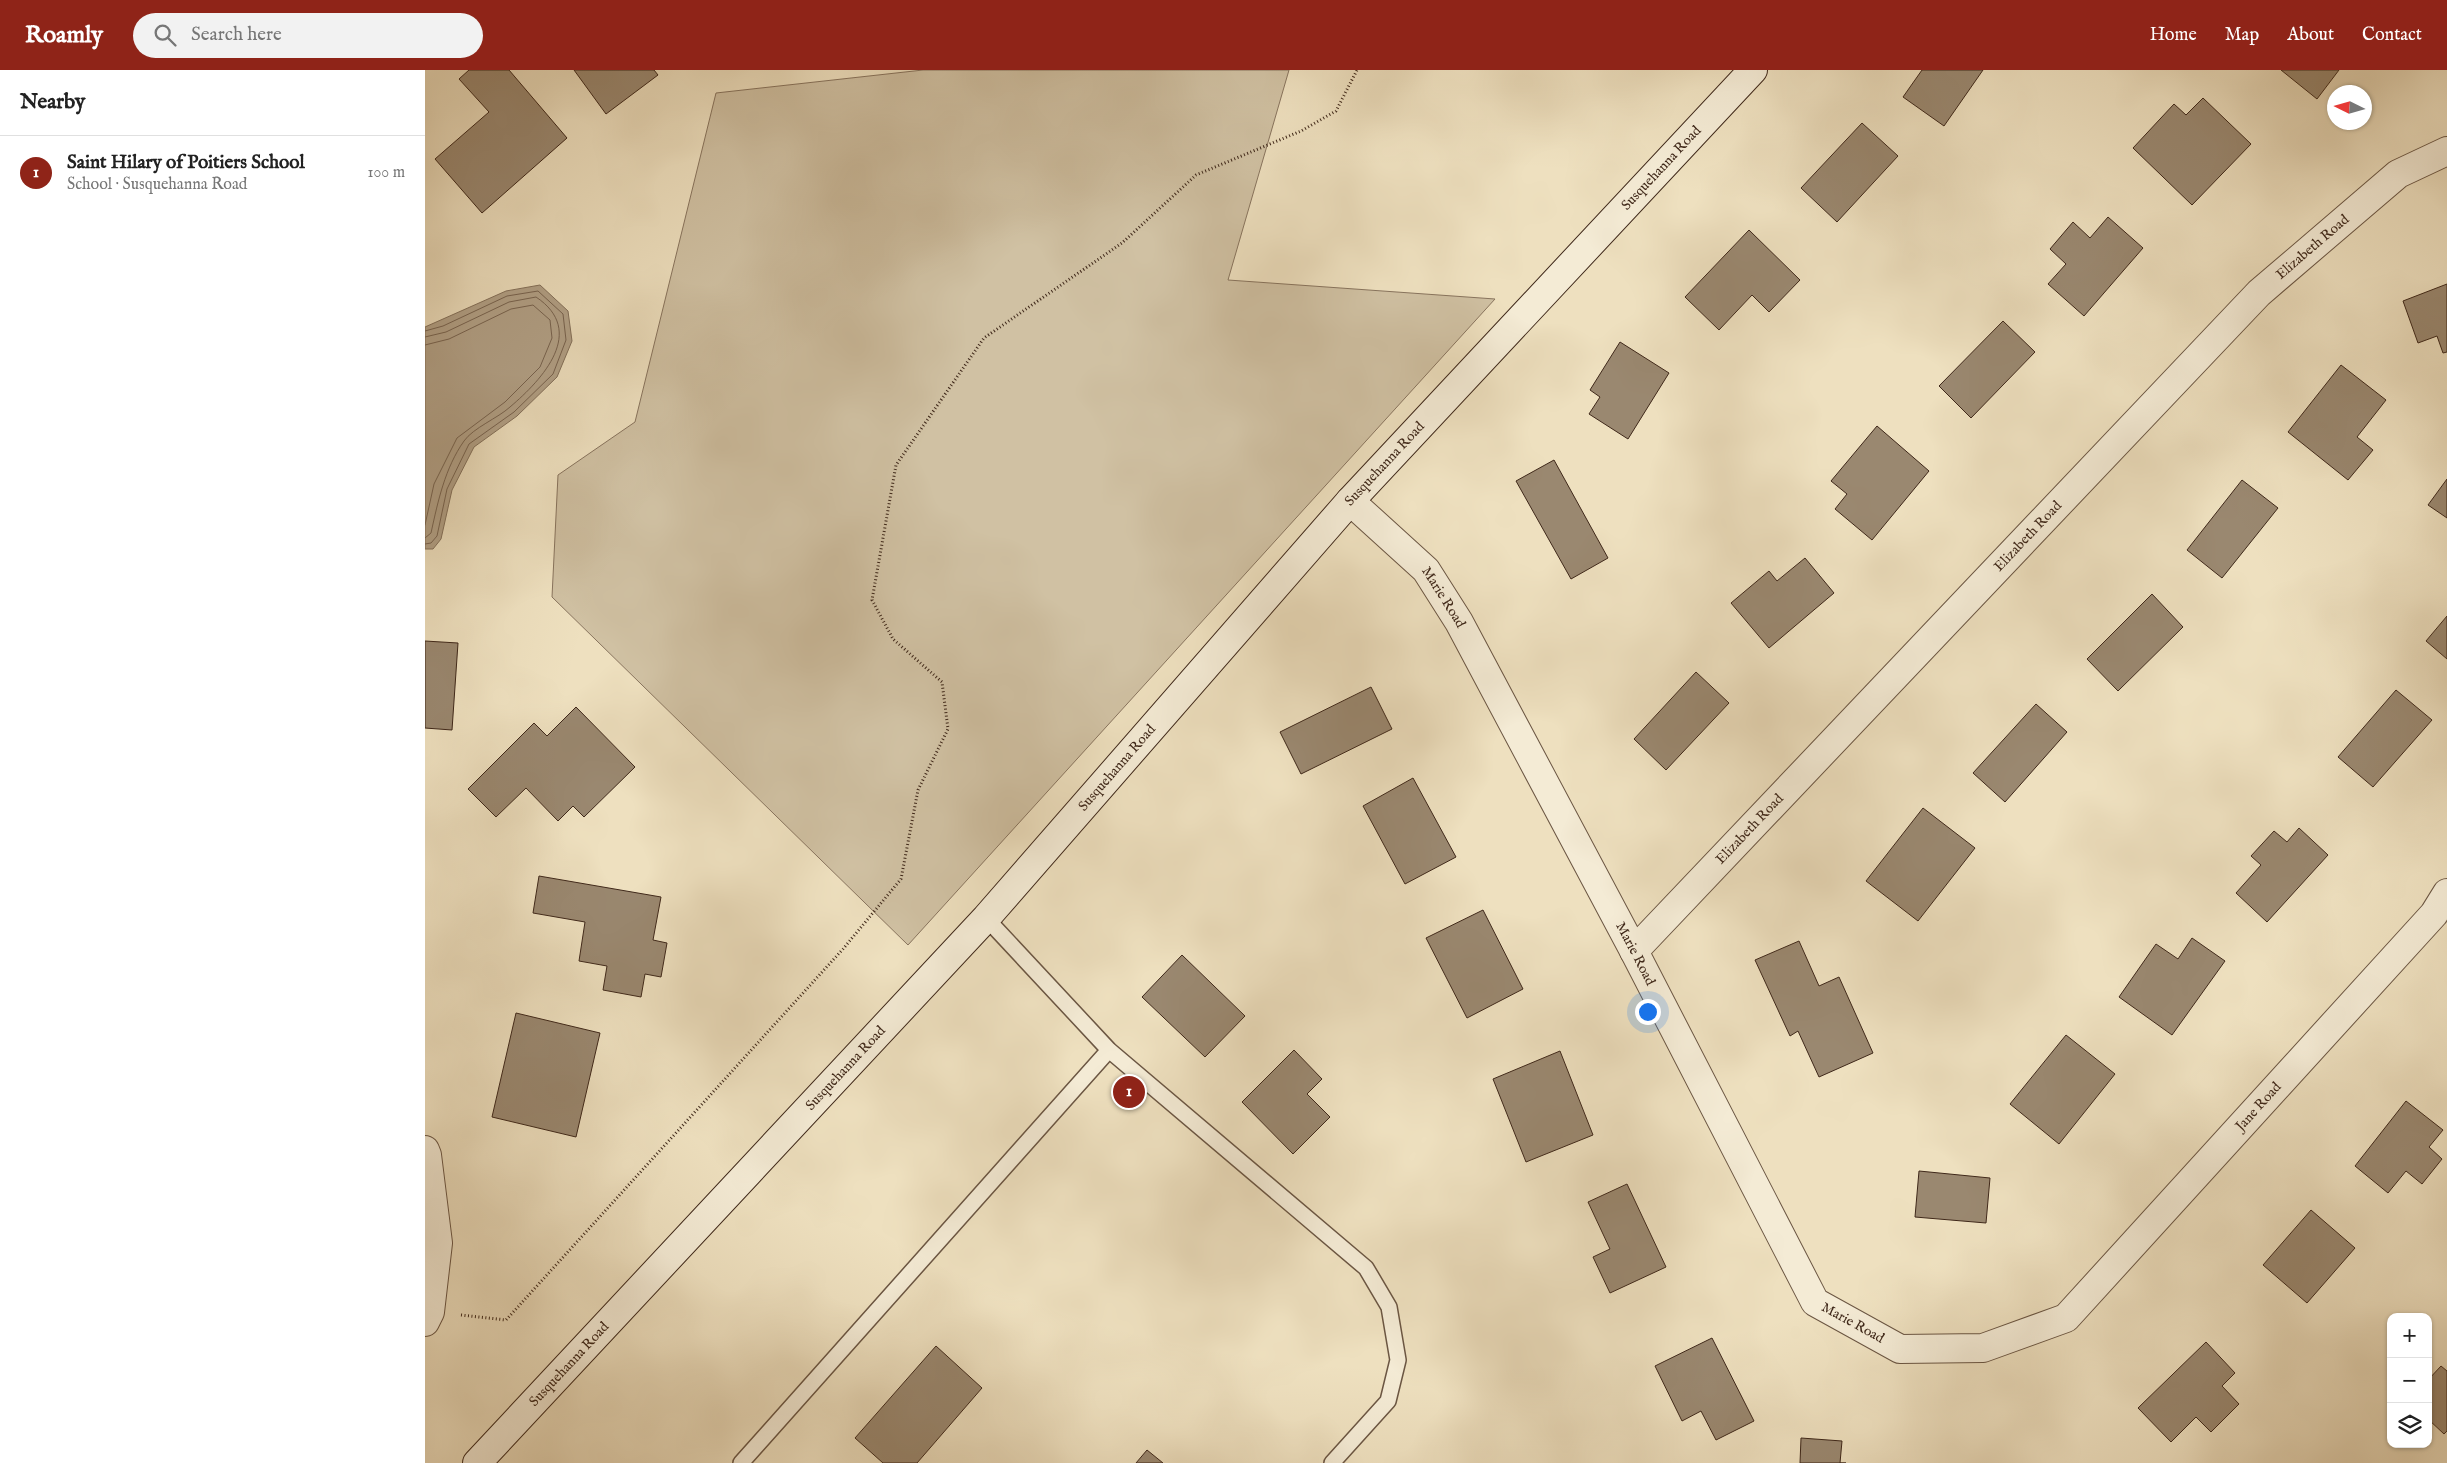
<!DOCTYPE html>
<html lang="en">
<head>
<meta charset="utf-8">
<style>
	:root { --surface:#fff; --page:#f2f2f2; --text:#222; --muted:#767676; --line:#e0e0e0; --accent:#8f2418 }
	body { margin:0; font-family:"IM FELL English",serif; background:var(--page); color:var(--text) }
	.controls { position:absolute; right:15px; bottom:15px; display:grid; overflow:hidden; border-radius:10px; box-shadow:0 1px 4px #0004 }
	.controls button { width:45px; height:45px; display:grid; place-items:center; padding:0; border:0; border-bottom:1px solid var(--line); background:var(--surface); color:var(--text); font:25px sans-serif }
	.compass { position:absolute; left:1902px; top:15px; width:45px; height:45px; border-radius:50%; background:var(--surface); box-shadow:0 1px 4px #0004; rotate:275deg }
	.you { position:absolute; left:1222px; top:941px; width:18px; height:18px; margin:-12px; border:4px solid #fff; border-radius:50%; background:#1a73e8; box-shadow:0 0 0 8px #1a73e833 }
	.badge { display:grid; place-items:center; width:32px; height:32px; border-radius:50%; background:var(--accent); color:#fff; font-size:16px; font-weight:700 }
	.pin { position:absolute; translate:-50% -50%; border:2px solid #fff; box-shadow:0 1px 5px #0006 }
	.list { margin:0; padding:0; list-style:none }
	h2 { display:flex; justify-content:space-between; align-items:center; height:65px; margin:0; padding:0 20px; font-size:21px }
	h2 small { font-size:16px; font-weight:400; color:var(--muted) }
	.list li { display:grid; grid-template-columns:32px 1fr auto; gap:15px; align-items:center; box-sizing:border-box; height:75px; padding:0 20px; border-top:1px solid var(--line) }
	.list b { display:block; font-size:19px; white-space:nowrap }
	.list p { margin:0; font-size:16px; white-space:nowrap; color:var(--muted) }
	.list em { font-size:16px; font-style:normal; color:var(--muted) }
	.icon { flex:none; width:28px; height:28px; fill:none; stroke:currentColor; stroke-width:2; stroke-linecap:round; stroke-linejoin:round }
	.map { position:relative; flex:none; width:2022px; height:1393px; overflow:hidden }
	header { display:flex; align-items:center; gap:30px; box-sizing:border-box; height:70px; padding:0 25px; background:var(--accent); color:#fff }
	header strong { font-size:24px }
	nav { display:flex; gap:28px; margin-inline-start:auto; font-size:18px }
	.search { width:350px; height:45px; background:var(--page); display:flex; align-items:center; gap:12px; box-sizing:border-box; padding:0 18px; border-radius:28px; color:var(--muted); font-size:19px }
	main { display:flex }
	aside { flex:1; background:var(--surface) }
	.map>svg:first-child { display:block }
	.green { fill:#d0c1a3; stroke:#88745e }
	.water { fill:#b2a187; stroke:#84715b }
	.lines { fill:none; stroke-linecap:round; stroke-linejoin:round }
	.shore { stroke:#786450; stroke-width:1 }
	.building { fill:#9a8870; stroke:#3f281a }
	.service-casing { stroke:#6b5643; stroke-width:18 }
	.minor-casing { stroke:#6b5643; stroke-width:30 }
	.secondary-casing { stroke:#3f281a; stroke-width:30 }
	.path { stroke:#3f281a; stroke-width:3; stroke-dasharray:1 2.5; stroke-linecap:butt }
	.service { stroke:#f4ebd5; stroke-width:15 }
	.minor { stroke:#f4ebd5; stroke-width:28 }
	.secondary { stroke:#f4ebd5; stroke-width:28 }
	.labels { text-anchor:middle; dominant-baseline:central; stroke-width:4; stroke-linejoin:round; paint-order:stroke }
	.street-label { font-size:14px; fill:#3f281a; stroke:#f4ebd5 }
</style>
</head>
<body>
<header>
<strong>Roamly</strong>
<div class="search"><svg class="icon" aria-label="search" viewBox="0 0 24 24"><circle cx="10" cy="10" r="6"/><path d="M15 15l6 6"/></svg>Search here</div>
<nav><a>Home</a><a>Map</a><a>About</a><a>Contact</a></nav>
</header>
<main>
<aside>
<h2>Nearby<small></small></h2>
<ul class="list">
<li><span class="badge">1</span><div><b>Saint Hilary of Poitiers School</b><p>School · Susquehanna Road</p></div><em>100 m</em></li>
</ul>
</aside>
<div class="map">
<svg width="2022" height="1393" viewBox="0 0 2022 1393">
	<rect width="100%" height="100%" fill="#eee0bf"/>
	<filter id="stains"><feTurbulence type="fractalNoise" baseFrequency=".004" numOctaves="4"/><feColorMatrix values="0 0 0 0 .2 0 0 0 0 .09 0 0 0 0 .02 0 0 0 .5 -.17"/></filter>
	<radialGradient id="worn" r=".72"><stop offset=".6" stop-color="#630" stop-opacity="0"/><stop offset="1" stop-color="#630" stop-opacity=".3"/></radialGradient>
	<path class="green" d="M498 0H864L803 210 1070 229 483 875 127 527 133 405 210 352 291 23Z"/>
	<path class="water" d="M115 215 143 241 147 271 132 307 92 346 49 377 27 420 16 469 8 479H0V257L81 221Z"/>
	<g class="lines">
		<path class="shore" d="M0 261 18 256 82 226 113 221 138 244 141 270 128 304 89 342 44 374 22 419 12 466 6 473 0 474
			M0 267 21 262 84 232 111 227C162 261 118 309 85 337 73 348 48 358 39 371 20 398 13 431 6 463L0 468
			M0 275 24 269 86 239 108 235 125 250 127 268 115 297 80 332 32 368 9 414 0 455"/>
	</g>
	<path class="building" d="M44 0H84L142 68 57 143 10 89 64 42 34 9Z
		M149 0H229L233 5 181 44Z
		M1497 0H1558L1519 56 1478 27Z
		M1856 0H1914L1892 29Z
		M1778 28 1826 74 1767 135 1708 78 1749 34 1761 45Z
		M1437 53 1473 86 1412 152 1376 118Z
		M1683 147 1718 178 1659 246 1623 214 1641 194 1625 179 1648 152 1665 168Z
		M1324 160 1375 210 1344 242 1327 225 1294 260 1260 227Z
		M2022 214V282L2018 283 2012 266 1993 273 1978 231Z
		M1578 251 1610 282 1546 348 1514 316Z
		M1195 272 1244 303 1203 369 1164 344 1175 327 1165 320Z
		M1916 295 1961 330 1932 367 1948 380 1923 410 1863 362Z
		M1452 356 1504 401 1447 470 1410 439 1422 424 1406 411Z
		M1129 390 1183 488 1146 509 1091 411Z
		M2022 409V448L2003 435Z
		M1817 410 1853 438 1797 508 1762 480Z
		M1380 488 1409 523 1344 578 1306 533 1344 501 1352 511Z
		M1727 524 1758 557 1693 621 1662 589Z
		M2022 546V589L2001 571Z
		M0 571 33 573 27 660 0 658Z
		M1271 602 1304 633 1241 700 1209 669Z
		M946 617 967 659 876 704 855 662Z
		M1971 620 2007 650 1948 717 1913 687Z
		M1611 634 1642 662 1580 732 1548 703Z
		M151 637 210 697 159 747 148 736 133 751 101 718 71 747 43 719 109 653 122 666Z
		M988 708 1031 787 980 814 938 736Z
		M1498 738 1550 778 1493 851 1441 811Z
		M1874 758 1903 785 1842 852 1811 823 1836 795 1826 786 1849 761 1862 772Z
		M114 806 236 827 228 870 242 873 236 907 220 904 216 927 178 920 182 896 154 891 160 852 108 843Z
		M1058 840 1098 919 1042 948 1001 868Z
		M1767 868 1800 891 1747 965 1694 927 1731 874 1753 889Z
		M1374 871 1394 916 1414 907 1448 983 1394 1007 1373 961 1365 966 1330 890Z
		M757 885 820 946 780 987 717 927Z
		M91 943 175 963 151 1067 67 1047Z
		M1641 965 1690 1004 1634 1074 1585 1034Z
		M869 980 897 1009 882 1024 905 1047 868 1084 817 1032Z
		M1135 981 1168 1065 1101 1092 1068 1009Z
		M1981 1031 2018 1060 2004 1077 2017 1089 1997 1114 1981 1101 1963 1123 1930 1096Z
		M1494 1101 1565 1108 1561 1153 1490 1147Z
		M1202 1114 1241 1197 1185 1223 1168 1187 1185 1179 1163 1132Z
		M1886 1140 1930 1178 1882 1233 1838 1195Z
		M1287 1268 1329 1351 1291 1370 1276 1341 1257 1351 1230 1296Z
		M1781 1272 1810 1303 1797 1316 1814 1334 1786 1362 1771 1347 1746 1372 1713 1338Z
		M511 1276 557 1318 492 1393H458L430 1368Z
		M2016 1296 2022 1301V1361L2019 1364 2003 1349V1310Z
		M1376 1368 1417 1371 1415 1393H1421H1375Z
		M722 1380 738 1393H711Z"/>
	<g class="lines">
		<g class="service-casing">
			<path id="service" d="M561 848 684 980 941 1198 964 1237 973 1290 963 1331 907 1393
				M316 1393 684 980"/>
		</g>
		<g class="minor-casing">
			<g id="minor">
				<path id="s1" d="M925 431 1001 500 1034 552 1209 881 1390 1232 1475 1279 1558 1278 1641 1248 2009 844 2022 823"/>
				<path id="s2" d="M1209 881 1834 223 1973 104 2022 81"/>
				<path d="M0 1080 2 1085 13 1173 5 1242 0 1252"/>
			</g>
		</g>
		<g class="secondary-casing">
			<g id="secondary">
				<path id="s3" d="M52 1393 561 848 925 431 1328 0"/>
			</g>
		</g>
		<path class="path" d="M36 1245 81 1250 418 879 476 809 493 720 523 659 517 612 468 569 447 530 471 395 559 268 697 173 771 105 876 61 911 41 932 0"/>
		<use href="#service" class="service"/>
		<use href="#minor" class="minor"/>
		<use href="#secondary" class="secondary"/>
	</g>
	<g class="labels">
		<g class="street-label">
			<text stroke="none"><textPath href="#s3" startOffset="1755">Susquehanna Road</textPath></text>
			<text stroke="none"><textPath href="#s2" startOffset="978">Elizabeth Road</textPath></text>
			<text stroke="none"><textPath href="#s3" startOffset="1350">Susquehanna Road</textPath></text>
			<text stroke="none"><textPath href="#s2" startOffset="572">Elizabeth Road</textPath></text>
			<text stroke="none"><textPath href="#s1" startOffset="135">Marie Road</textPath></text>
			<text stroke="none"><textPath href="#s3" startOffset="945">Susquehanna Road</textPath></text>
			<text stroke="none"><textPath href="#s2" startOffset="168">Elizabeth Road</textPath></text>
			<text stroke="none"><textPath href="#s1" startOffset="540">Marie Road</textPath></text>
			<text stroke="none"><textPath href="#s3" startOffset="540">Susquehanna Road</textPath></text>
			<text stroke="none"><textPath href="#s1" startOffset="1486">Jane Road</textPath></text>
			<text stroke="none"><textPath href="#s1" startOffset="975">Marie Road</textPath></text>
			<text stroke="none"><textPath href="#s3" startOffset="135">Susquehanna Road</textPath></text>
		</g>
	</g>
	<rect width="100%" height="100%" filter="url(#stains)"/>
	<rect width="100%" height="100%" fill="url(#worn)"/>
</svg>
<div class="controls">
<button>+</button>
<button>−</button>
<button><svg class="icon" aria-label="layers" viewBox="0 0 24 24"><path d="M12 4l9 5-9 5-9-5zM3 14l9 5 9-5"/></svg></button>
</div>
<svg class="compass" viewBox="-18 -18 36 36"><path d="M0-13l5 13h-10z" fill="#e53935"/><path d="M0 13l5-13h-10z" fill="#767676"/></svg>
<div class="you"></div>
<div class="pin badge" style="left:704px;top:1022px">1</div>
</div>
</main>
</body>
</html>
